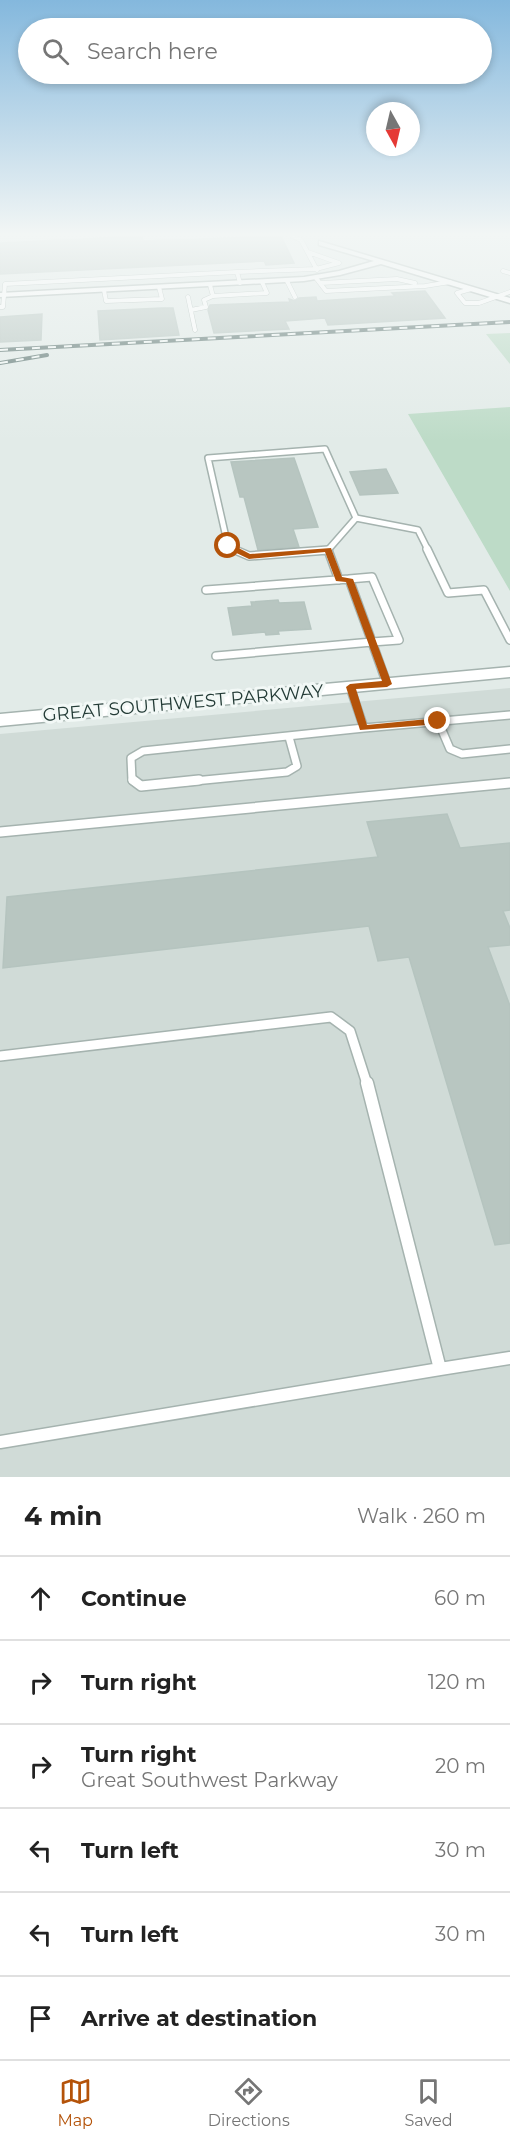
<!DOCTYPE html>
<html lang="en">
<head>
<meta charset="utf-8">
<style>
	:root { --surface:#fff; --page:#f6f6f6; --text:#222; --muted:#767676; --line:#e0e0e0; --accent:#b45309 }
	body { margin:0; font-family:Montserrat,sans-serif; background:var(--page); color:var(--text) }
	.compass { position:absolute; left:366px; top:102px; width:54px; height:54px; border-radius:50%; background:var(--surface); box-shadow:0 3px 9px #0003; rotate:172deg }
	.stop { position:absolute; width:18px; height:18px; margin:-14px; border:4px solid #b45309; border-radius:50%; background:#fff }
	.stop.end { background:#b45309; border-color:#fff; box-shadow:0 2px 6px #0008 }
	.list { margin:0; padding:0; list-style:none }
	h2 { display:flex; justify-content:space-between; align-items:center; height:78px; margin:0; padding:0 24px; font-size:26px }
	h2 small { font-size:20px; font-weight:400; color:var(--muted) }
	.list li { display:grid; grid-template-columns:39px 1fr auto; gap:18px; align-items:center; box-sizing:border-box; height:84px; padding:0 24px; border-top:2px solid var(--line) }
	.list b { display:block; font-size:22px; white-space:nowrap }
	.list p { margin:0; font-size:20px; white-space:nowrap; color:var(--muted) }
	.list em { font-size:20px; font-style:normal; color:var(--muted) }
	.icon { flex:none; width:33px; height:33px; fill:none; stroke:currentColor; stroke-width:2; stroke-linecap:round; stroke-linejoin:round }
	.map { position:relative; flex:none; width:510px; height:1477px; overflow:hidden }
	.search { position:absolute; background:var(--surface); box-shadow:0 3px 9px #0003; left:18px; right:18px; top:18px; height:66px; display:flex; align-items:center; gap:15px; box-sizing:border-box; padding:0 21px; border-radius:33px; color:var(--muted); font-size:22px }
	.sheet { height:582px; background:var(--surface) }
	nav { display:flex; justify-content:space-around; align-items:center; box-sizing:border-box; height:84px; border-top:2px solid var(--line); background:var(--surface); font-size:16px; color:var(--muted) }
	nav a { display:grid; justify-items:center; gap:3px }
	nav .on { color:var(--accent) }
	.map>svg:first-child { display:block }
	.built { fill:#d0dbd7 }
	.green { fill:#bddbc7 }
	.building { fill:#b8c6c1; stroke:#b5c4bf; stroke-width:1.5 }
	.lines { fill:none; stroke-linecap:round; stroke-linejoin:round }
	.service-far4-casing { stroke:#a5b3af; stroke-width:5 }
	.service-far3-casing { stroke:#a5b3af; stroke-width:8 }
	.service-far2-casing { stroke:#a5b3af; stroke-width:10 }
	.service-far1-casing { stroke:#a5b3af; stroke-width:12 }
	.service-casing { stroke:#a5b3af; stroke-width:15 }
	.minor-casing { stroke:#a5b3af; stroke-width:3 }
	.tertiary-casing { stroke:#a5b3af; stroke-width:3 }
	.service-far4 { stroke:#fff; stroke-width:4 }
	.service-far3 { stroke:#fff; stroke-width:5 }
	.service-far2 { stroke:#fff; stroke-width:7 }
	.service-far1 { stroke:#fff; stroke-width:9 }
	.service { stroke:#fff; stroke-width:12 }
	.minor { fill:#fff; fill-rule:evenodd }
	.tertiary { fill:#fff; fill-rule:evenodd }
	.rail-casing { stroke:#5e7672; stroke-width:4 }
	.rail { stroke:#f2f8f6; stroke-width:2; stroke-dasharray:8; stroke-linecap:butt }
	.route { fill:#b45309 }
	.labels { text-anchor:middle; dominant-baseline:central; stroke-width:6; stroke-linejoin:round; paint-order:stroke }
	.street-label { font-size:18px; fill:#233b36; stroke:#f2f8f6 }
</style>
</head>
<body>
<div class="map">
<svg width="510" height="1477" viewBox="0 0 510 1477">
	<rect width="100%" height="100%" fill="#e2ebe8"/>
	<path class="built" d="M510 688V1477H0V734Z"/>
	<path class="green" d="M510 333V364L486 334Z
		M510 407V591L408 414Z"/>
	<path class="building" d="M142 236 143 241 281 236 294 263 266 265 264 261 0 274V243Z
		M425 291 445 318 328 325 325 318 285 321 289 329 214 333 208 310 210 305 290 302 289 299 295 301 299 298 316 297 317 301 395 296 392 293Z
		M162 308H173L179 335 100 340 98 311Z
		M42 314 41 340 0 342V317Z
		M294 458 318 527 293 529 299 547 258 550 244 497H240L231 462Z
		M386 469 398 493 360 495 350 472Z
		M278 600 279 603 304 602 311 629 278 631 279 634 266 635 265 632 233 635 228 608 252 606 251 602Z
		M447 814 460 848 510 843V910L503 911 510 928V945L488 947 510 1006V1243L495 1245 409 957 378 961 369 926 3 968 7 897 378 857 367 822Z"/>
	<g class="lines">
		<g class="service-far4-casing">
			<path id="service-far4" d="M292 236 301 240 317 270
				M503 271 510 273
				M237 272 316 269 339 263 308 252
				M316 278 326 291 425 286 450 282
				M287 281 295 297
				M321 283 397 279 415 283
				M210 285 213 296 267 293 262 282
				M471 289 457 293 465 303H479L510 292
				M104 290 106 301 162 299 159 287
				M188 297 195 330
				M0 307H3L5 284 237 272 240 283
				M191 310 206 307 204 300 213 296"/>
		</g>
		<g class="service-far3-casing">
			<path id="service-far3" d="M356 518 418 530 428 550
				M237 550 228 546 208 458 325 449 356 518 328 550"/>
		</g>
		<g class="service-far2-casing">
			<path id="service-far2" d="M233 549 249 556 328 550
				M427 549 448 593 484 590 510 640
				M328 550 339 580
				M372 577 399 640 372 642 349 579Z
				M206 590 349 579
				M216 656 372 642 387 684
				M438 721 450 749 462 754 510 749
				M364 728 510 715
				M135 782 132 780 131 758 143 751 364 728 350 687
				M184 782 287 772 297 766 289 737"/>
		</g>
		<g class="service-far1-casing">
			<path id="service-far1" d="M133 780 141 786 199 780
				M0 832 510 783
				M0 1056 331 1017 350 1031 367 1084"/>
		</g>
		<g class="service-casing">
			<path id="service" d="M367 1083 440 1369 510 1358
				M0 1442 440 1369"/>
		</g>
		<g class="minor-casing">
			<path id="minor" d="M319 241 510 298V303L381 264 340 275 304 281 0 297V293L304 277 339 271 374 261 319 245Z"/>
		</g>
		<g class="tertiary-casing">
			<path id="tertiary" d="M510 667V677L0 726V714Z"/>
		</g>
		<use href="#service-far4" class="service-far4"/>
		<use href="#service-far3" class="service-far3"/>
		<use href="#service-far2" class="service-far2"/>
		<use href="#service-far1" class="service-far1"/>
		<use href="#service" class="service"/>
		<use href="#minor" class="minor"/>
		<use href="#tertiary" class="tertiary"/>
		<g class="rail-casing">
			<path id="rail" d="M0 350 510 322
				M0 363 47 355"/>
		</g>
		<use href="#rail" class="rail"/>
	</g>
	<linearGradient id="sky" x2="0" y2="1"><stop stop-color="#84b8dd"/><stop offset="0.53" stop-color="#f2f6f5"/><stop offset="1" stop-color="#f2f6f5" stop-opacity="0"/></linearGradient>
	<rect width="510" height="442" fill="url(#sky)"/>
	<path class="route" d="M226 544H231L250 554 331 548 342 577 353 579 392 684 387 687 356 689 367 725 438 718 441 719V724L360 730 346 687 350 684 382 681 346 582 336 581 325 552 249 559 226 548Z"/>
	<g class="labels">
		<g class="street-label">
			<text transform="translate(183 703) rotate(-5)">GREAT SOUTHWEST PARKWAY</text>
		</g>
	</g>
</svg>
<svg class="compass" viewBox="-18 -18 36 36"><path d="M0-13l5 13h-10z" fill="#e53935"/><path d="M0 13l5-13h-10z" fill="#767676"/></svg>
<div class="stop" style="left:228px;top:546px"></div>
<div class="stop end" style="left:438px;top:721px"></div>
<div class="search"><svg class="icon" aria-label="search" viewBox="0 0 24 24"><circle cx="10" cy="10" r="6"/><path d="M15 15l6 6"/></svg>Search here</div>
</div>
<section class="sheet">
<h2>4 min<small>Walk · 260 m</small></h2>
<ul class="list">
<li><svg class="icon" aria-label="ahead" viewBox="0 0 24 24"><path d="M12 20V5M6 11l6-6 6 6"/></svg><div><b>Continue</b></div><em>60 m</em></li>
<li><svg class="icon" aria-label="right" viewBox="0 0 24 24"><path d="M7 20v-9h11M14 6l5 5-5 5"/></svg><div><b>Turn right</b></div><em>120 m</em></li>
<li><svg class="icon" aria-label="right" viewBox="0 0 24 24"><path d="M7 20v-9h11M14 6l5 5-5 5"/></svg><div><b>Turn right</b><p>Great Southwest Parkway</p></div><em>20 m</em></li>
<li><svg class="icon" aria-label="left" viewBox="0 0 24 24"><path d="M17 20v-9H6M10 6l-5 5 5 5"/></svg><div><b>Turn left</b></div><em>30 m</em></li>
<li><svg class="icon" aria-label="left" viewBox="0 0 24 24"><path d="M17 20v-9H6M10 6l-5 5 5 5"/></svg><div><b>Turn left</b></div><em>30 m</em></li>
<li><svg class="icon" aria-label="arrive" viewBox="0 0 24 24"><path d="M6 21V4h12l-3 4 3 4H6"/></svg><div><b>Arrive at destination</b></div></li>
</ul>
</section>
<nav>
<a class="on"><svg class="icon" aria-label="map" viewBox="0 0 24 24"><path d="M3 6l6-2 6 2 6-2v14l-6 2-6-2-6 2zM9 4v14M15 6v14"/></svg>Map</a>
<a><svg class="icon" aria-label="directions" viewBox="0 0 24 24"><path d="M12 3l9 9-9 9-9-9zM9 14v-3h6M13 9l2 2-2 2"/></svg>Directions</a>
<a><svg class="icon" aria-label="saved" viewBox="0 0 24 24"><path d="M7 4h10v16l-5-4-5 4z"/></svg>Saved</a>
</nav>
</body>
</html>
